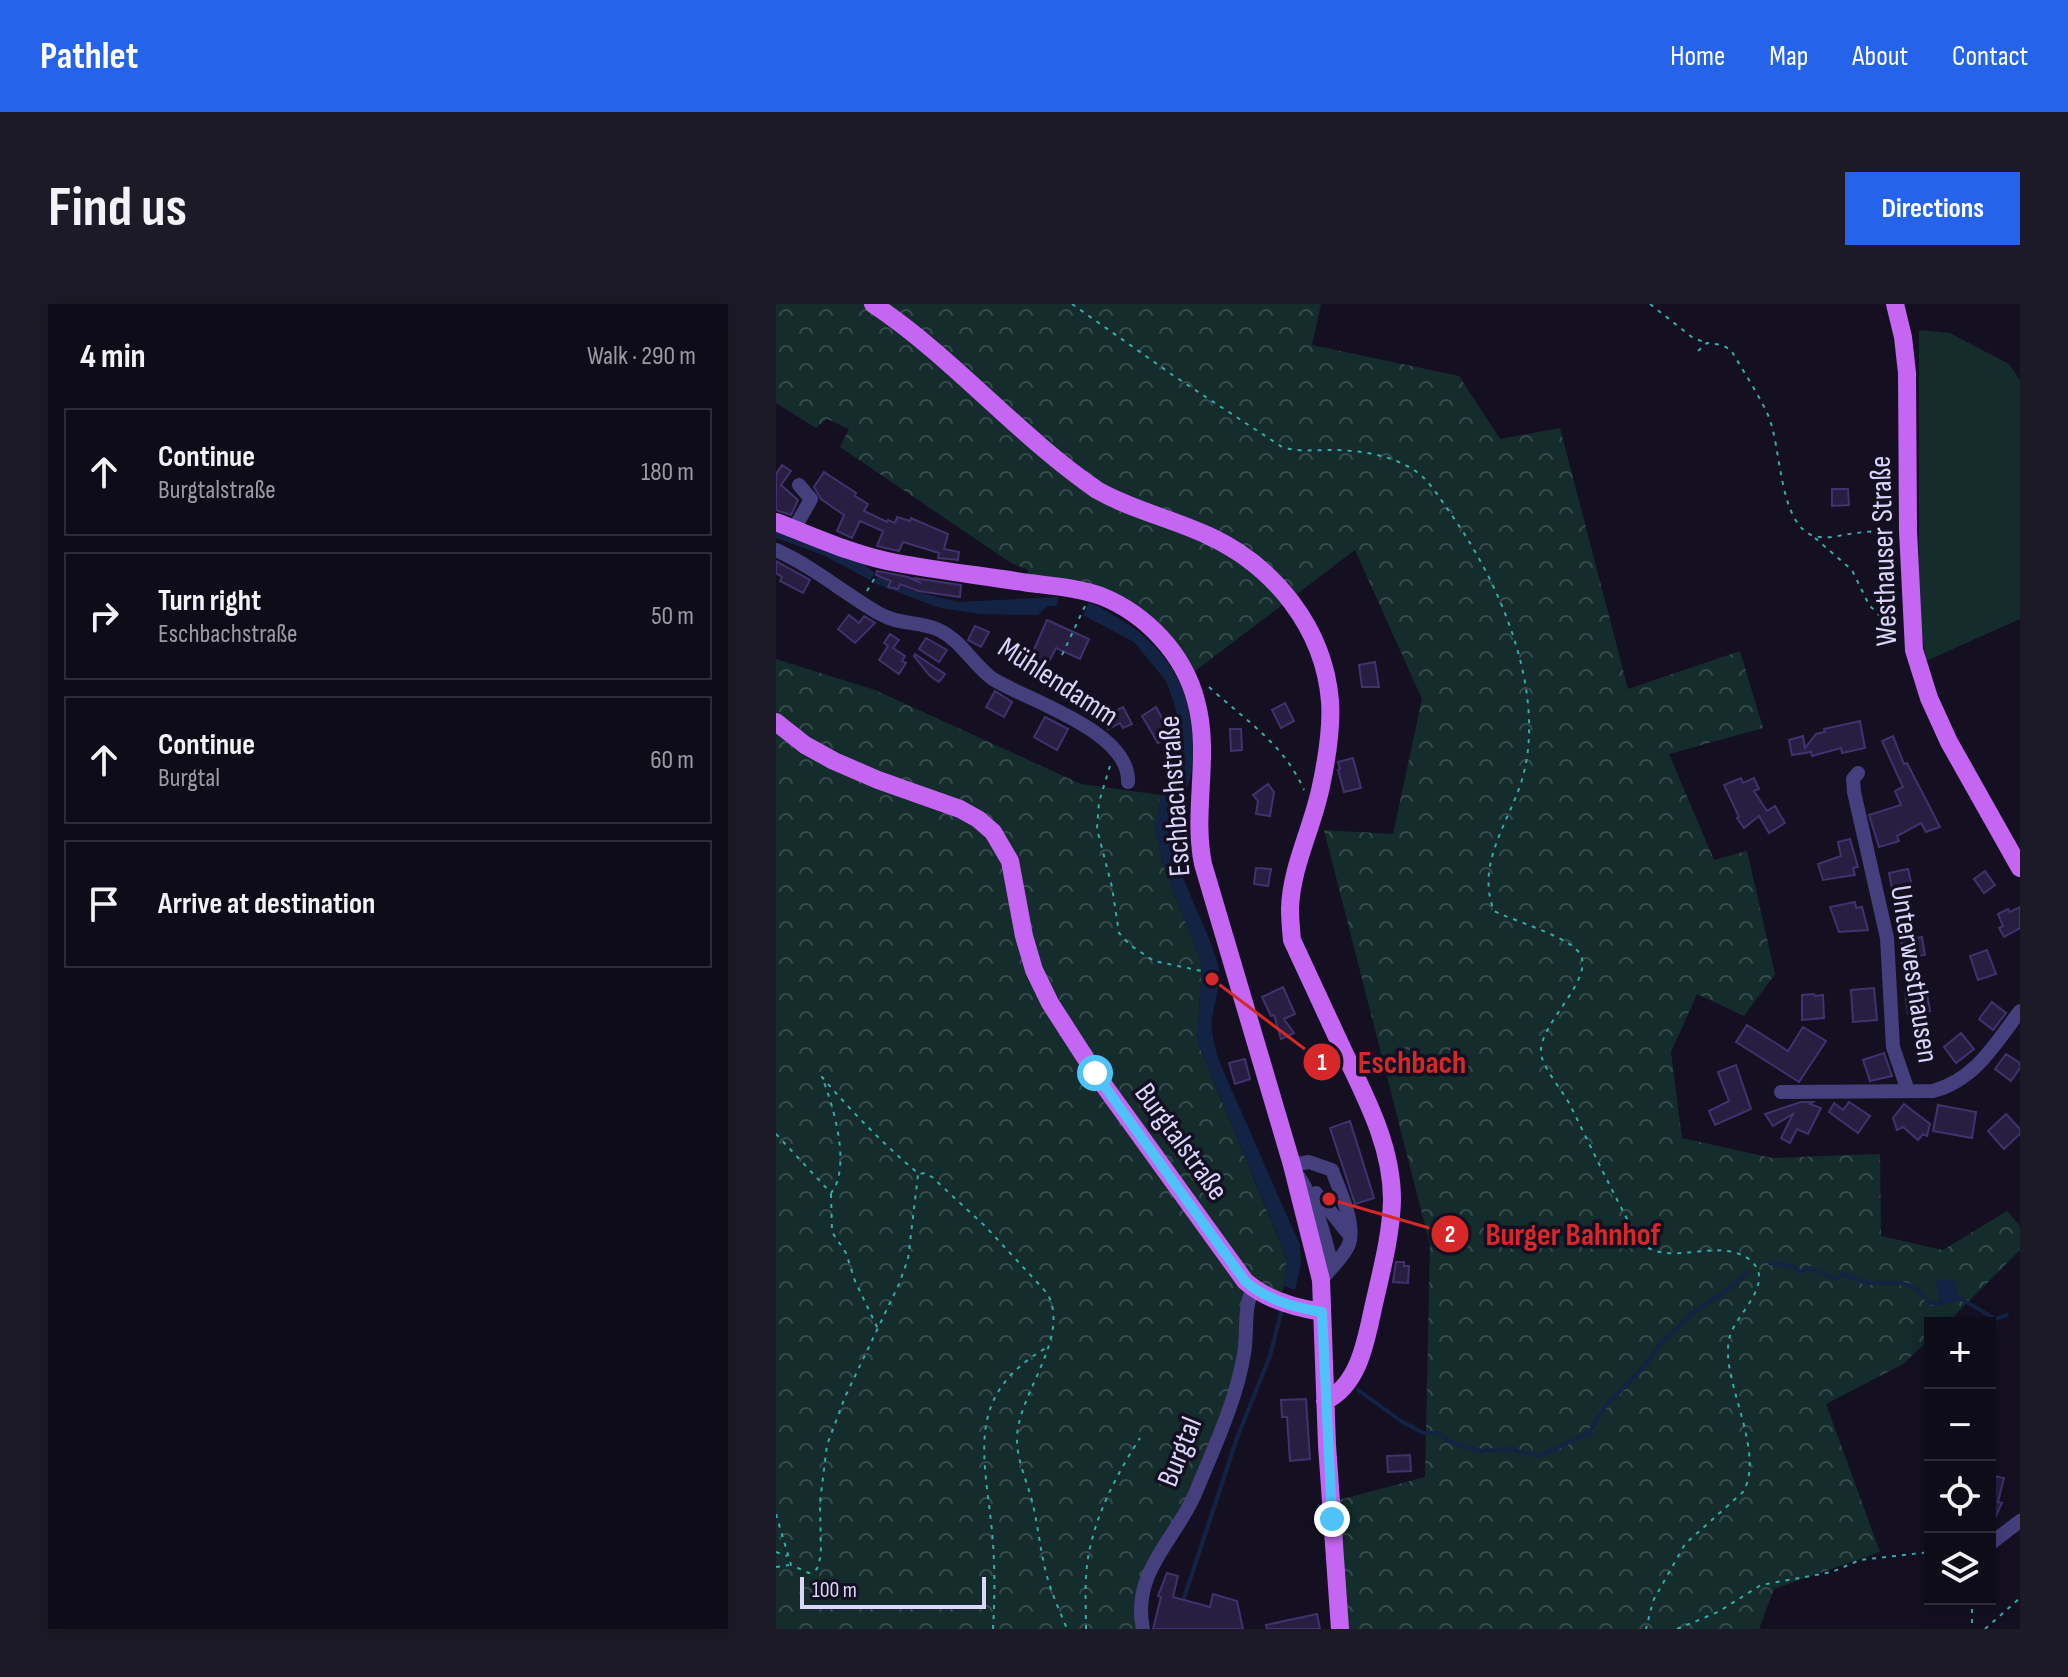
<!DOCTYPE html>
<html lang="en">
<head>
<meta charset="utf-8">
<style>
	:root { --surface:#0f0c1a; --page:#1d1a27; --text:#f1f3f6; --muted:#9b9ba2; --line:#2f2c39; --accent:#2563eb }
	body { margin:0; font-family:"Sofia Sans Condensed",sans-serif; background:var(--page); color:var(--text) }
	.controls { position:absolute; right:24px; bottom:24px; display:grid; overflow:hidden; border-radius:0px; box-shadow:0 4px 20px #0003 }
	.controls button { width:72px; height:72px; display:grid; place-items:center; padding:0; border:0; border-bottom:2px solid var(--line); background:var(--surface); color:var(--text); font:40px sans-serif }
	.scale { position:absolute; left:24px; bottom:20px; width:186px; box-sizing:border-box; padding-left:8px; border:4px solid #dbd5fb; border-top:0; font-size:22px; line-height:28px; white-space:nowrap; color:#dbd5fb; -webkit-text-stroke:6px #141022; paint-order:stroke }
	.stop { position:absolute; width:24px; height:24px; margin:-18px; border:6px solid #4fc3f7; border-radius:50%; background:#fff }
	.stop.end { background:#4fc3f7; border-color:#fff; box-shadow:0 2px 8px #0008 }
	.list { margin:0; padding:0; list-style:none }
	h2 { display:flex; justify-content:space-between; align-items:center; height:104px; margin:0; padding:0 32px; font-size:34px }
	h2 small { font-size:26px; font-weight:400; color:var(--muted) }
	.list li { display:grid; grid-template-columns:52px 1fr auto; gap:24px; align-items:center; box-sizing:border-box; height:128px; margin:0 16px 16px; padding:0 16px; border:2px solid var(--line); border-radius:0px }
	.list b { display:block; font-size:30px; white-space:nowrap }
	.list p { margin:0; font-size:26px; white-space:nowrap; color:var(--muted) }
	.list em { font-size:26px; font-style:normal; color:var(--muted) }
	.icon { flex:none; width:44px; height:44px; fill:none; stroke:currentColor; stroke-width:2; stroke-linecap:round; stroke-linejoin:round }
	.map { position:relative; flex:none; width:1244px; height:1325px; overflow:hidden; border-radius:0px }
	header { display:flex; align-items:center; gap:48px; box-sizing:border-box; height:112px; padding:0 40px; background:var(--accent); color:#fff }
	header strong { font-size:38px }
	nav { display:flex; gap:44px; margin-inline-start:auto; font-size:28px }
	.intro { display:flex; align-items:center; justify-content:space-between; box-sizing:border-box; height:192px; padding:0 48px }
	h1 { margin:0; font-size:56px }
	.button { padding:20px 36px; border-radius:0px; background:var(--accent); color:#fff; font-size:28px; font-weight:700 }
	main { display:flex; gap:48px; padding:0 48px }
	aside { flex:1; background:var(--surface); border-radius:0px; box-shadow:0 4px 20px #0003 }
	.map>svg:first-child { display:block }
	.grass { fill:#142c2c }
	.forest { fill:url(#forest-crowns) }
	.water { fill:#122344 }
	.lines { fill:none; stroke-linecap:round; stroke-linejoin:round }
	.stream { stroke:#122344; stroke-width:4 }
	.building { fill:#271e42; stroke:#40326c; stroke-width:2 }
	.path { stroke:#39abaa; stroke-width:2; stroke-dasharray:4 6; stroke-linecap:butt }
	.minor { stroke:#453f7d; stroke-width:14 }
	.major { stroke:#c466f2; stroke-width:18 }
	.route { stroke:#4fc3f7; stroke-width:10 }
	.labels { text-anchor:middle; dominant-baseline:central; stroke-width:7; stroke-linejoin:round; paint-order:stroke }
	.street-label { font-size:30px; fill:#dbd5fb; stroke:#141022 }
	.leader { fill:none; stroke:#d62828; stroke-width:3 }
	.callout-dot { fill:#d62828; stroke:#141022; stroke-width:3 }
	.mark-label { font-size:24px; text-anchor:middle; font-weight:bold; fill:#fff }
	.callout-label { font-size:32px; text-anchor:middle; font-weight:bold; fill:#d62828; stroke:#141022; stroke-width:7; stroke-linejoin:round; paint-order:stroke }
</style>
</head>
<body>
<header>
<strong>Pathlet</strong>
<nav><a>Home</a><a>Map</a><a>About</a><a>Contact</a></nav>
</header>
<div class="intro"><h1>Find us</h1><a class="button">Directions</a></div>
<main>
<aside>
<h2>4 min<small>Walk · 290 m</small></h2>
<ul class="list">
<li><svg class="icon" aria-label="ahead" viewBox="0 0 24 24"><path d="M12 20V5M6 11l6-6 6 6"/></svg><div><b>Continue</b><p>Burgtalstraße</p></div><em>180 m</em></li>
<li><svg class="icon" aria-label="right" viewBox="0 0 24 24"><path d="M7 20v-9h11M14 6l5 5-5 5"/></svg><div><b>Turn right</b><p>Eschbachstraße</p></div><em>50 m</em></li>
<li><svg class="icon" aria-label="ahead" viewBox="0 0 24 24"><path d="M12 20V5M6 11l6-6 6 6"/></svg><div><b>Continue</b><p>Burgtal</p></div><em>60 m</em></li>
<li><svg class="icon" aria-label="arrive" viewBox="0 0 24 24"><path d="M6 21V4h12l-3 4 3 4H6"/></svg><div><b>Arrive at destination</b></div></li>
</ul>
</aside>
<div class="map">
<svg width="1244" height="1325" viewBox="0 0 1244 1325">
	<defs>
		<pattern id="forest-crowns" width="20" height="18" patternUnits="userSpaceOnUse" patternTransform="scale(2)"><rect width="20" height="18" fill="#142c2c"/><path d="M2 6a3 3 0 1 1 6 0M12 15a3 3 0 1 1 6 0" fill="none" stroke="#364a4c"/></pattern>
	</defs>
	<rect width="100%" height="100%" fill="#141022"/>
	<path class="grass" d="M1143 26 1174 29 1233 60 1244 76V315L1150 357 1143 312Z"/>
	<path class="forest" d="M0 0H545L536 41 683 72 724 135 784 124 852 385 964 347 987 424 893 450 938 556 971 547 999 670 968 712 921 690 895 748 906 834 996 854 1104 850 1105 932 1167 946 1231 907 1244 922V946L1171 1019H1154V1035L1127 1060 1050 1100 1104 1248 998 1285 983 1325H569L563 1196 649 1173 654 941 548 526 617 530 646 395 579 246 415 370 383 321 252 272V266L235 259 64 143 73 125 51 115 40 124 0 99Z
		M0 355 99 386 305 480 385 491 379 521 386 558 426 660 421 737 511 955 508 982 503 996 478 984 468 1051 414 1201 378 1255 369 1325H0Z"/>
	<path class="water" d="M0 226 85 258 99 269 94 276 47 251 0 234Z
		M102 271 137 287 182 298 282 293 281 302H271L262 311 204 310 164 304 98 279Z
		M313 298C352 317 387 340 405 382 416 406 421 452 413 478 407 497 394 505 396 529 401 575 430 617 442 661 448 682 433 706 436 727 439 754 455 783 465 807 485 852 504 897 524 941L525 960 519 986 508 982 511 954 421 737 426 660 386 558 379 521 385 491 399 465 405 430 398 399 390 377 358 338 307 311Z
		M1162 975 1179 976 1184 994 1164 1002 1160 980Z"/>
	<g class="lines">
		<path class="stream" d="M994 959 1019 963 1024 968 1035 964 1059 975 1066 970C1073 971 1077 975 1083 977 1096 982 1114 977 1128 980 1157 985 1139 1011 1184 994L1219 1015 1231 1011
			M582 1086 625 1117 647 1129H661L678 1140 706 1147 734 1145 763 1152 813 1129 828 1104 866 1065 886 1038 916 1010 959 980 971 968
			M406 1300 461 1134 494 1052 506 1005"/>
	</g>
	<path class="building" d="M6 161 15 167 5 181 22 196 15 211 0 206V170Z
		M48 168 80 189 79 192 92 200 88 207 111 218 112 216 119 219 121 213 134 217 135 214 172 230 168 245 183 248 182 256 162 254 163 249 127 238 123 247 101 242 107 227 84 217 76 234 61 227 68 211 45 195 38 183Z
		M1056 185H1072L1073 201 1056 202Z
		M0 257 34 276 27 289 4 277 6 273 0 269Z
		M101 267 132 273 145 279 137 274 185 281 184 293 142 287 124 280 122 285 112 283 115 277 100 271Z
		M73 311 83 319 88 312 99 319 79 339 62 325Z
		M271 316 313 335 304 355 280 344 263 377 248 368Z
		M199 322 213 328 205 343 192 336Z
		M114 330 123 336 117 344 129 352 126 357 130 359 123 370 103 356 112 342 108 339Z
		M150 334 171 346 163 358 143 345Z
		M139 350 169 370 163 378 154 372 138 352Z
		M599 358 603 383H586L583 361Z
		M219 387 236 398 228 413 210 403Z
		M509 399 518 417 505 424 496 406Z
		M347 403 356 420 347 424 344 419 332 425 327 413Z
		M380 403 395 431 382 439 366 412Z
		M269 413 292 425 281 446 258 433Z
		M1084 417 1089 444 1066 449 1065 444 1036 452 1035 448 1016 451 1013 436 1027 432 1029 444 1040 430 1049 428 1048 425Z
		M454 425H465L466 446 455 447Z
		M1117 432 1128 460 1131 459 1164 523 1150 528 1145 519 1121 532 1123 537 1103 543 1093 511 1125 501 1119 487 1127 483 1106 437Z
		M577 454 585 484 568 488 562 466 564 465 562 458Z
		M965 474 967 479 978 474 983 485 978 487 991 507 999 502 1009 519 993 529 983 512 968 524 961 514 963 513 948 481Z
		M492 480 498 488 494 512 480 510 482 497 477 491Z
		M1074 535 1082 563 1077 564 1079 571 1047 576 1042 560 1065 552 1062 538Z
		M480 564 495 565 492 582 478 580Z
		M1132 565 1137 586 1117 590 1113 569Z
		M1209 567 1219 581 1208 589 1198 575Z
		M1079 598 1080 604 1086 603 1092 626 1063 628 1054 603Z
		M1244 603V624L1228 633 1223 624 1227 622 1222 610 1232 605 1234 608Z
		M1146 633 1149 651 1128 654 1125 637Z
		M1211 646 1220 670 1202 676 1194 652Z
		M507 683 519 710 508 715 518 729 505 735 498 711 495 712 486 693Z
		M1098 684 1101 716 1077 718 1075 686Z
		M1150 685 1154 707 1132 710 1129 688Z
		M1038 690 1039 692 1047 691 1048 714 1026 716V691Z
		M1216 698 1230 709 1217 726 1203 715Z
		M971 721 1012 747 1027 723 1050 737 1023 778 960 738Z
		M1185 729 1198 745 1180 759 1168 743Z
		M1108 749 1116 772 1094 777 1087 756Z
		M1230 750 1244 759V764L1235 777 1219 765Z
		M469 755 474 775 459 780 453 759Z
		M960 761 975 805 939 821 933 807 953 797 942 768Z
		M1025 798H1037L1034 800 1045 804 1032 830 1021 825 1014 839 1005 834 1017 810 997 822 989 810Z
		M1073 798 1094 812 1082 829 1053 808 1058 799 1067 806Z
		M1128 800 1154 820 1151 832 1147 830 1142 836 1127 823 1121 826 1117 814Z
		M1162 801 1200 808 1196 834 1157 827Z
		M1230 810 1244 825V830L1228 845 1212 827Z
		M574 817 598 894 579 900 554 824Z
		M620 958H628V962H633L632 979 617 978Z
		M530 1095 534 1155 514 1157 511 1113H506L505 1096Z
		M634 1151 635 1167 612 1168 611 1152Z
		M1214 1171 1228 1174 1222 1198 1226 1199 1218 1216H1214Z
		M391 1269 402 1272 397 1293 434 1303 437 1290 461 1297 467 1325H377L385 1293 382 1292Z
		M541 1310 544 1325H491L490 1321Z"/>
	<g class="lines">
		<path class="path" d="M296 0 398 72 506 143C522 148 538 146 554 146 580 146 609 150 631 162 650 171 661 190 672 206 724 277 773 391 745 479 731 521 700 561 718 607 738 617 794 633 804 650 819 675 763 720 765 748 765 762 787 787 794 801 817 847 838 892 863 937 892 966 942 931 974 956 1001 978 960 1010 954 1032 952 1037 952 1044 952 1050 953 1089 988 1153 967 1188L909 1240 877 1297 870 1325
			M874 0 917 34 931 39
			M922 47 931 39 946 41 955 46C967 67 982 89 992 111 1006 143 1002 220 1038 232 1052 236 1067 230 1081 229 1093 227 1106 227 1118 227
			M1039 234 1076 266 1093 301 1113 321 1122 320
			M91 287 100 272
			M286 351 309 302
			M433 383C469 416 508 440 528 486
			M334 462 323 498 321 525 336 583 343 629 354 641 378 657 426 667
			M0 830 55 889C76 863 57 801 46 773 76 808 107 840 143 870L149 869 156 873 210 923 271 989C296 1033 241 1090 241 1135 241 1158 252 1179 257 1201 263 1227 265 1254 273 1279 278 1295 285 1310 291 1325
			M55 890 56 928 70 949 79 977 102 1025
			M0 1210 15 1261 33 1269 41 1265 45 1251 44 1198 51 1141 69 1093 123 980 132 955 142 871
			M0 1248 11 1252
			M0 1263 13 1261
			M1196 1295V1325
			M217 1325C219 1293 219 1259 216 1227 208 1149 189 1091 270 1044
			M310 1325C310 1308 309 1291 310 1274 312 1225 337 1176 364 1134
			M901 1325 942 1308 985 1281 1056 1268 1084 1256 1154 1248
			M1209 1325 1244 1294"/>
		<path class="minor" d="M18 225 35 195 23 181
			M0 246C40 264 67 289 104 310 123 321 144 317 163 326 186 337 197 361 217 375 252 397 354 427 352 478
			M1082 469 1077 475 1078 488 1111 634 1117 743 1132 787
			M1005 788 1157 787C1199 776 1219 740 1244 707
			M516 861 533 858 556 866C563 886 580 919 573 940 568 953 553 966 545 976
			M523 873C541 901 548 930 556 962
			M540 889 574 932
			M1214 1240 1244 1217
			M367 1325C355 1269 399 1236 419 1190 437 1146 460 1098 468 1050 472 1027 467 1005 477 984"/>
		<path class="major" d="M97 0C178 54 241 131 321 186 356 206 397 215 433 232 498 262 548 324 554 397 556 425 551 454 545 482 537 523 515 563 514 605 514 615 515 626 516 636 533 673 550 709 567 746 590 794 616 842 616 896 615 934 604 972 596 1009 589 1042 581 1082 549 1097
			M1119 0 1127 33 1131 69 1132 227 1138 346 1153 394 1173 438 1244 564
			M0 218C39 233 80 252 121 259 165 267 209 272 253 279 277 282 303 284 325 292 370 310 408 350 420 397 435 450 416 507 427 560L516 861 545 976 551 1141 564 1325
			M0 418 29 441 58 457 102 476 184 505 202 515 217 528 234 557 248 632 258 666 274 699 319 769 469 977C489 995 520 1004 546 1008"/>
	</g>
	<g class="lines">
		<path class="route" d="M319 769 469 977C489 995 520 1004 546 1008L556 1215"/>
	</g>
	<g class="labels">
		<g class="street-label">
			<text transform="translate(1108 247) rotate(-92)">Westhauser Straße</text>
			<text transform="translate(282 378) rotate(33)">Mühlendamm</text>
			<text transform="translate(399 492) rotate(-94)">Eschbachstraße</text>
			<text transform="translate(1138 670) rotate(81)">Unterwesthausen</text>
			<text transform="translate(405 838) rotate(54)">Burgtalstraße</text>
			<text transform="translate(404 1148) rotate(-68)">Burgtal</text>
		</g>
	</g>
	<path class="leader" d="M436 675L546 758M553 895L674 930"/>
	<g class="callout-dot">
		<circle cx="436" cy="675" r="8"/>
		<circle cx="553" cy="895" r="8"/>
		<circle cx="546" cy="758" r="20"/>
		<circle cx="674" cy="930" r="20"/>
	</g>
	<g class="mark-label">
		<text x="546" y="766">1</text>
		<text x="674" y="938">2</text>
	</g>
	<g class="callout-label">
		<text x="636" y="769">Eschbach</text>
		<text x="797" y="941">Burger Bahnhof</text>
	</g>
</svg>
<div class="controls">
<button>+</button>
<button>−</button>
<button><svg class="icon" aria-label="locate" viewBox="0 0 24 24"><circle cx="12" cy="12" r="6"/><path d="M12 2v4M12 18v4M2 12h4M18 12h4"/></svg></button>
<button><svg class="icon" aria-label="layers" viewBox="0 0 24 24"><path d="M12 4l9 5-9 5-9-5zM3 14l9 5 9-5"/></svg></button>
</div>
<div class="scale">100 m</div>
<div class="stop" style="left:319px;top:769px"></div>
<div class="stop end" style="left:556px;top:1215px"></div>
</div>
</main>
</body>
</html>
